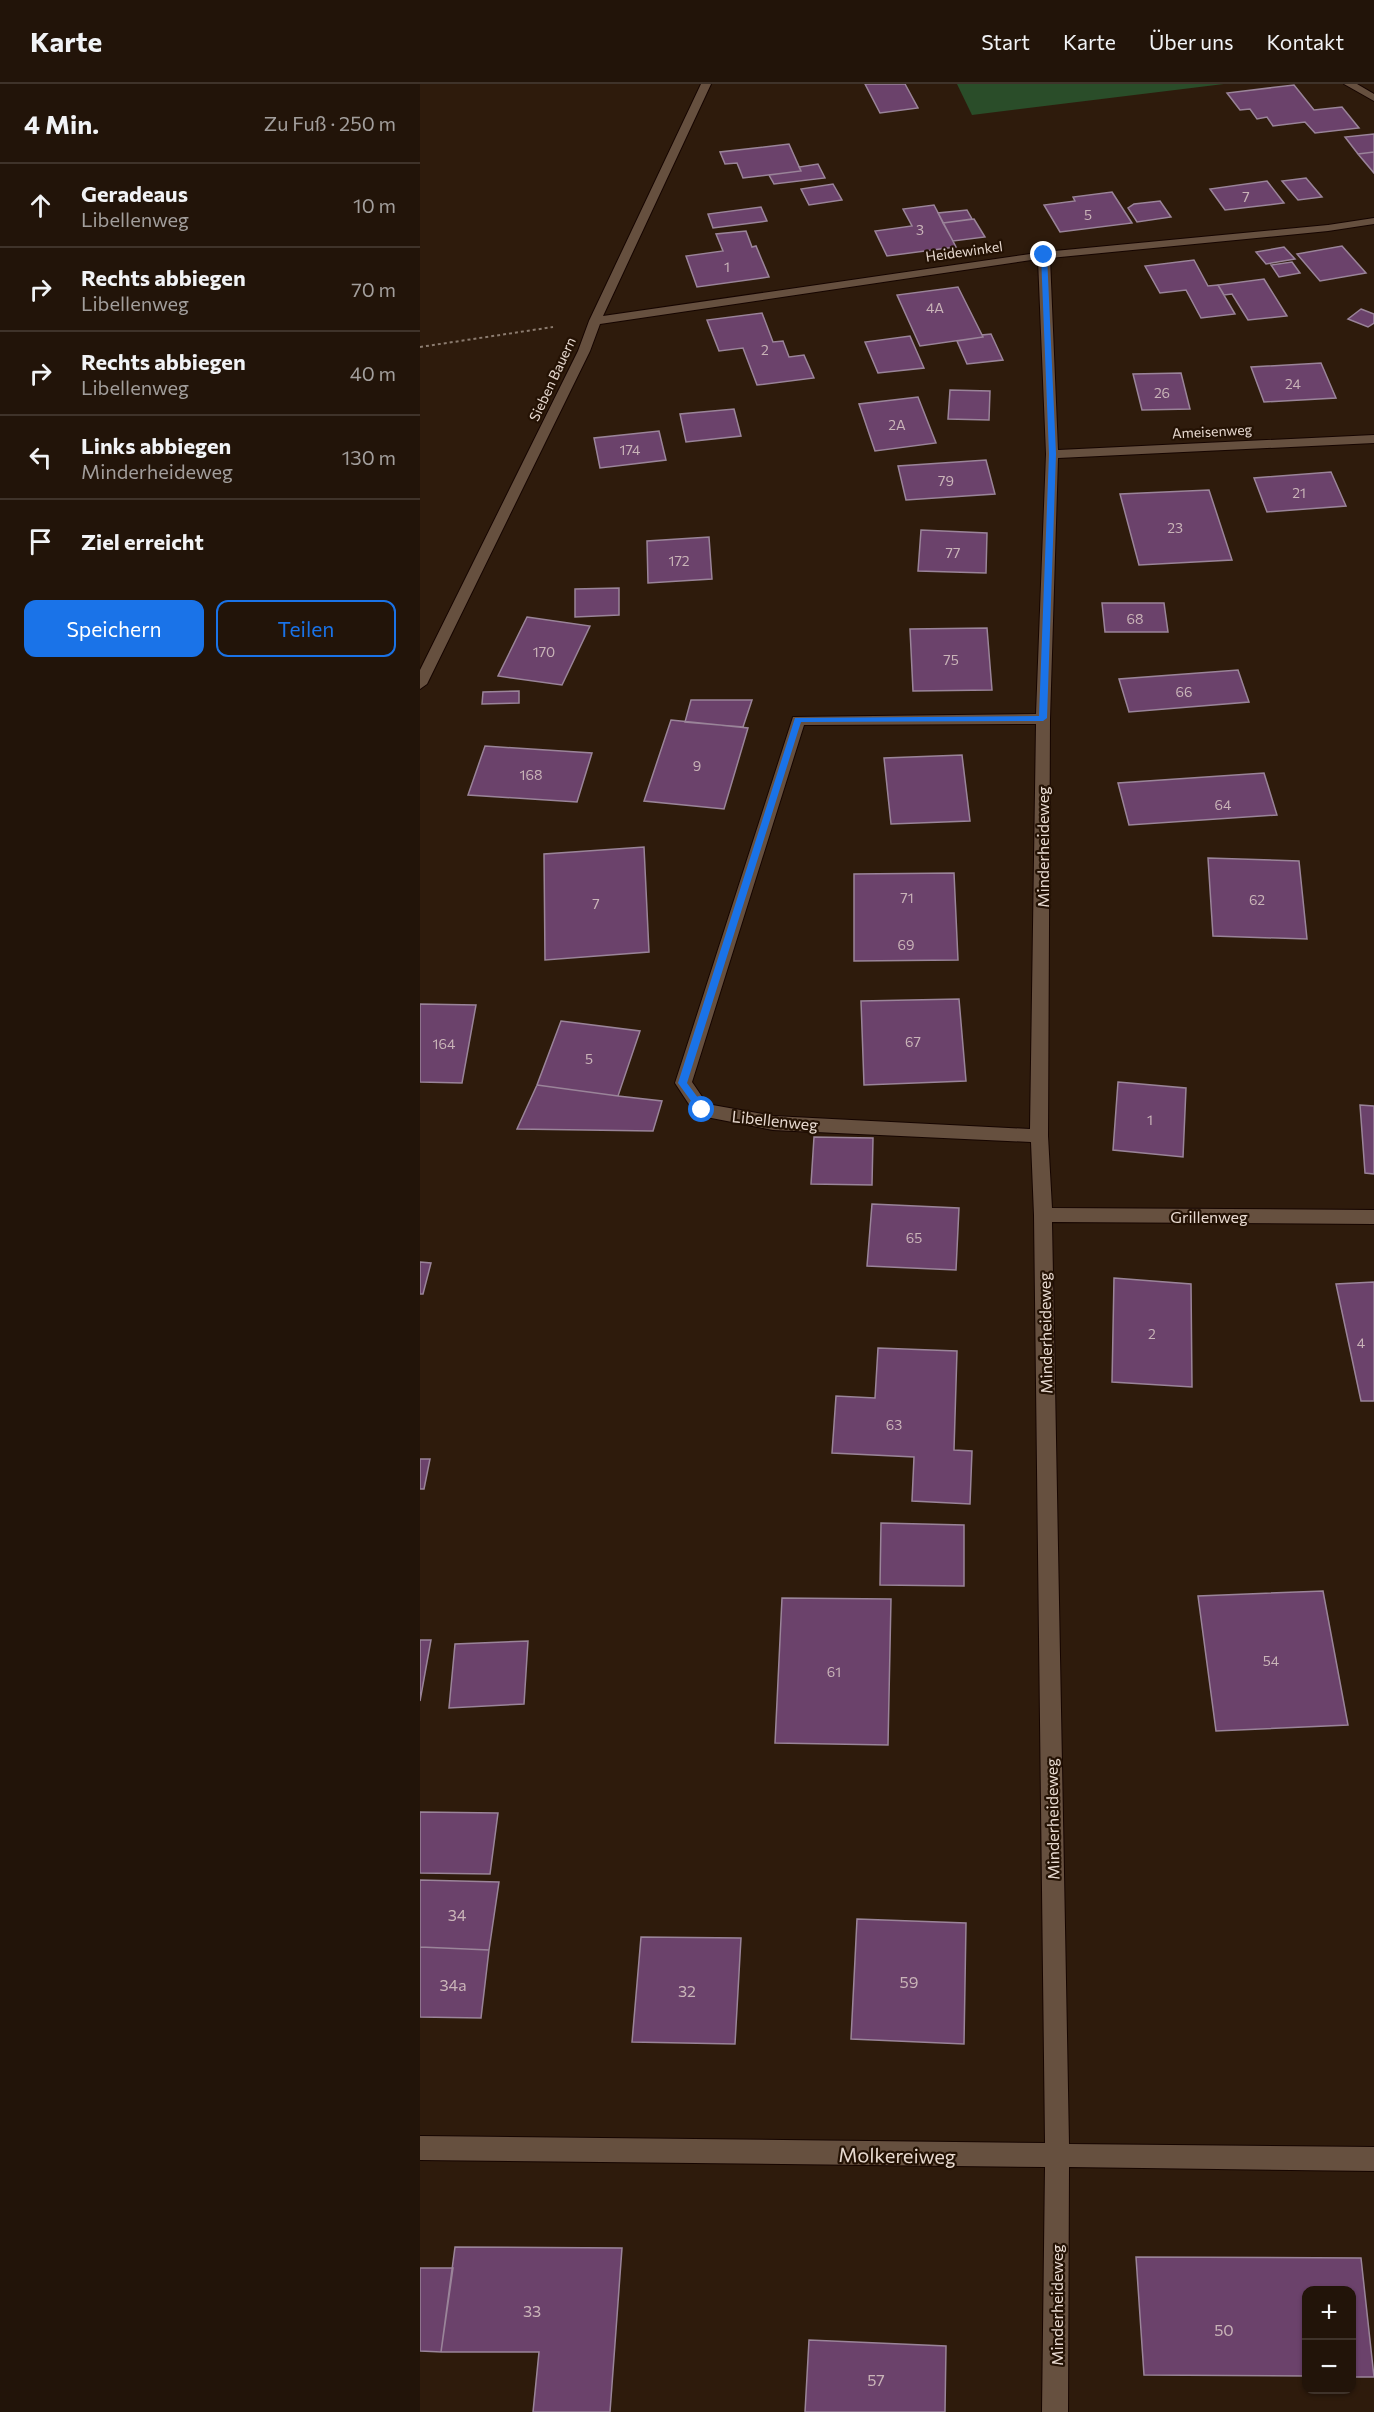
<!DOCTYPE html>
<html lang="de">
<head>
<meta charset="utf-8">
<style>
	:root { --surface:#221409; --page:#2a1d12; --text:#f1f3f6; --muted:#a29e9c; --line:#3f332a; --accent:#1a73e8 }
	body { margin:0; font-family:Commissioner,sans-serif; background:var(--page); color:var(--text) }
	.controls { position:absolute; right:18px; bottom:18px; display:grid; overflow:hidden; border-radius:12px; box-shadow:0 2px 4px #0004 }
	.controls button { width:54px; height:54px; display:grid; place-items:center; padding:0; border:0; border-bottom:2px solid var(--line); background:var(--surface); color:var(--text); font:30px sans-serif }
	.stop { position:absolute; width:18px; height:18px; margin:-14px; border:4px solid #1a73e8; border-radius:50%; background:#fff }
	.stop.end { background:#1a73e8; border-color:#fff; box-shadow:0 2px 6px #0008 }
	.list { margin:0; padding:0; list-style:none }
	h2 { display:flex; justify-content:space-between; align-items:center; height:78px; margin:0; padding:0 24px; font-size:26px }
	h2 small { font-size:20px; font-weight:400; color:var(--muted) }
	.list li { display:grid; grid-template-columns:39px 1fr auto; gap:18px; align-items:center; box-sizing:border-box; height:84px; padding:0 24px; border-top:2px solid var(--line) }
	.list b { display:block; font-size:22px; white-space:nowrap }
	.list p { margin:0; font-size:20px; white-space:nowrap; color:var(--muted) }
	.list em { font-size:20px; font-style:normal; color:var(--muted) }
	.actions { display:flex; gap:12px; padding:18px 24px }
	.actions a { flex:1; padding:14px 0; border:2px solid var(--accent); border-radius:12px; text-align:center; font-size:21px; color:var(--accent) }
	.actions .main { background:var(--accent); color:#fff }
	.icon { flex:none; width:33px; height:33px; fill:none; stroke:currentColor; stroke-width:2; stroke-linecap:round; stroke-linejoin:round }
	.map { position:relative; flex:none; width:954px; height:2328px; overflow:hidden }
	header { display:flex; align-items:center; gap:36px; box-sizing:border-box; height:84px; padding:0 30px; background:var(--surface); border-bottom:2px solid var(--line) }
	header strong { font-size:28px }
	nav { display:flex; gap:33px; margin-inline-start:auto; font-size:21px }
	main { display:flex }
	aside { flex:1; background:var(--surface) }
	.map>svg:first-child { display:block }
	.green { fill:#2a4d29 }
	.building { fill:#6b426b; stroke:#9a8499; stroke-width:1.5 }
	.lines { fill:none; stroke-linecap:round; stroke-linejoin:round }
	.minor-casing { stroke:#160500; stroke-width:2 }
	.path { stroke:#8b7b6f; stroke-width:2; stroke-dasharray:3 3; stroke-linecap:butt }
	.minor { fill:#66503f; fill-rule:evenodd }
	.route { fill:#1a73e8 }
	.labels { text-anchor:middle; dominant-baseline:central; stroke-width:4.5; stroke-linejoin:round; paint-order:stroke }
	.number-label { font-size:14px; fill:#c9b4b8 }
	.far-street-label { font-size:14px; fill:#e8dad1; stroke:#241204 }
	.street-label { font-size:16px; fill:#e8dad1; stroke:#241204 }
	.near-number-label { font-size:16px; fill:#c9b4b8 }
	.near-street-label { font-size:20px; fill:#e8dad1; stroke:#241204 }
</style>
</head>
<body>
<header>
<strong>Karte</strong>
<nav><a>Start</a><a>Karte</a><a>Über uns</a><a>Kontakt</a></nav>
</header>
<main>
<aside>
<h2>4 Min.<small>Zu Fuß · 250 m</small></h2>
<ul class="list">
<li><svg class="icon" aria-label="ahead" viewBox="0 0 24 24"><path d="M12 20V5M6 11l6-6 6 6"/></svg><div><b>Geradeaus</b><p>Libellenweg</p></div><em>10 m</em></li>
<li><svg class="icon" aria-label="right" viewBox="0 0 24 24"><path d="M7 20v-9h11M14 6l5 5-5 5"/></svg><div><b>Rechts abbiegen</b><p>Libellenweg</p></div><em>70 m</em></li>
<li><svg class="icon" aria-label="right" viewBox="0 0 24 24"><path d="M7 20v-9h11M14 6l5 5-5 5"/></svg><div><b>Rechts abbiegen</b><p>Libellenweg</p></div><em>40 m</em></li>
<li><svg class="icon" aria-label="left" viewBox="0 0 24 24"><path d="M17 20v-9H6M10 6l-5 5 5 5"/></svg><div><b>Links abbiegen</b><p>Minderheideweg</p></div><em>130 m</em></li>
<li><svg class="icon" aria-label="arrive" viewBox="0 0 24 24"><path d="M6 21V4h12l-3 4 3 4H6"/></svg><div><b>Ziel erreicht</b></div></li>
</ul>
<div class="actions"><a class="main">Speichern</a><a>Teilen</a></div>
</aside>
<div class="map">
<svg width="954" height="2328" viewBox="0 0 954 2328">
	<rect width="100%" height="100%" fill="#2e1b0c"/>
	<path class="green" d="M537 0H804L552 31Z"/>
	<path class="building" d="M445 0H485L498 24 460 29Z
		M874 1 894 26 922 23 939 44 895 49 885 38 853 42 847 33 837 35 830 25 820 26 807 9Z
		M954 50V68L938 70 925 53Z
		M369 60 381 87 323 94 317 79 305 80 300 68Z
		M954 68V89L938 70Z
		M398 80 405 94 354 100 349 91 381 87 379 83Z
		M886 94 902 113 878 116 862 97Z
		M847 97 864 119 805 126 790 105Z
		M413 100 422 116 389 121 381 105Z
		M692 108 712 139 640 148 624 121 655 117 653 113Z
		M740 117 751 133 717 138 708 124 714 120Z
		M514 121 536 163 467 172 455 147 492 142 483 125Z
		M341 123 347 137 293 144 288 130Z
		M547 126 552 135 523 139 518 129Z
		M554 135 565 153 533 157 523 139Z
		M326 147 332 163 336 162 349 193 277 203 266 172 303 167 296 150Z
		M922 162 946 189 900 197 877 170Z
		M864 163 875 175 846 180 836 168Z
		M774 176 788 202 798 201 815 230 781 234 766 206 740 209 725 182Z
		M872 178 880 189 859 193 851 181Z
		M844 195 867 232 828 236 812 210 804 211 798 201Z
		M538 203 563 253 500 262 477 211Z
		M941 225 954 230V239L948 243 928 235Z
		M342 229 353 258 363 257 369 273 384 271 394 294 337 301 323 264 299 267 287 236Z
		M571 250 583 276 547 280 537 257 563 253 562 251Z
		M490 252 504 284 458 289 445 258Z
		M901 279 916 314 844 318 831 283Z
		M761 289 770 325 722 326 713 290Z
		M530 306 570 307 569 336 528 335Z
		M498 313 516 359 455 367 439 320Z
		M314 325 321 352 266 358 260 330Z
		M239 347 246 376 180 384 174 354Z
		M566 376 575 410 486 416 478 382Z
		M911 388 926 422 847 428 834 394Z
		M789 406 812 476 719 481 700 410Z
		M501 446 567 449 566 489 498 487Z
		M289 453 292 495 228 499 227 457Z
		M199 504V531L155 533V505Z
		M682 519H744L748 548H685Z
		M107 533 170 542 142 601 78 592Z
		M567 544 572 606 493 607 490 545Z
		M818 586 829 618 709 628 699 595Z
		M99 607V619L62 620 63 608Z
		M271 616H332L323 643 265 638Z
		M251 636 328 644 304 725 224 717Z
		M65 662 172 669 157 718 48 711Z
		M542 671 550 737 471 740 464 674Z
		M844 689 857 731 709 741 698 699Z
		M224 763 229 868 125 876 124 770Z
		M788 774 879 777 887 855 793 852Z
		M534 789 538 876 434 877V790Z
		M539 915 546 997 444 1001 441 917Z
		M0 920 56 921 42 999 0 998Z
		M141 937 220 947 198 1012 117 1001Z
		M698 998 766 1004 763 1073 693 1066Z
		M117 1001 198 1012 242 1017 233 1047 97 1045Z
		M940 1021 954 1022V1090L945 1089Z
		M394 1053 453 1054 452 1101 391 1100Z
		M452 1120 539 1124 536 1186 447 1182Z
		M0 1178 11 1179 3 1210H0Z
		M694 1194 771 1200 772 1303 692 1298Z
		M954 1198V1317H941L916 1200Z
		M458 1264 537 1267 534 1366 552 1367 550 1420 492 1417 494 1373 412 1369 416 1312 455 1314Z
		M0 1375H10L4 1405H0Z
		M461 1439 544 1441V1502L460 1501Z
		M903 1507 928 1641 796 1647 778 1512Z
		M362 1514 471 1515 468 1661 355 1659Z
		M0 1556H11L0 1617Z
		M108 1557 104 1620 29 1624 35 1560Z
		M0 1728 78 1729 70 1790 0 1789Z
		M0 1796 79 1798 69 1866 0 1863Z
		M437 1835 546 1839 544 1960 431 1955Z
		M221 1853 321 1854 315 1960 212 1958Z
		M0 1863 69 1866 61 1934 0 1933Z
		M35 2163 202 2164 190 2328H113L119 2268H21Z
		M716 2173 941 2174 954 2293H932V2206H886V2292L724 2291Z
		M0 2184H33L21 2268 0 2267Z
		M389 2256 526 2262 525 2328H385Z"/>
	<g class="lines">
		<g class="minor-casing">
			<path id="minor" d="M281 0H291L183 232 624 168 908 141 954 134V140L908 147 630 174 638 366 954 351V359L638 374 630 635 628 1052 632 1124 954 1126V1140L632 1138 649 2060 954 2063V2087L649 2083 648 2328H622L625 2083 0 2076V2052L625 2059 614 1131 611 1058 353 1046 276 1031 255 999 373 633 616 630 626 370 618 175 180 240 170 267 7 600 0 605V586L158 267 169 237ZM616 640 610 1045 353 1032 287 1020 272 998 384 641Z
				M924 0H937L954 10V17Z"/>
		</g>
		<path class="path" d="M0 263 133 243"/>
		<use href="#minor" class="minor"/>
	</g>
	<path class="route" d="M624 169 627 171 636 370 627 634 623 637 381 638 267 999 287 1026 282 1030 279 1028 258 999 375 634 619 632 629 370 621 171Z"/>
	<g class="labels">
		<g class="number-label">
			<text x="826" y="112">7</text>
			<text x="668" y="130">5</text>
			<text x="500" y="145">3</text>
			<text x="307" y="182">1</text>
			<text x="515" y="223">4A</text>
			<text x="345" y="265">2</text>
			<text x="873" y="299">24</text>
			<text x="742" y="308">26</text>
			<text x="477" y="340">2A</text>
			<text x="210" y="365">174</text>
			<text x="526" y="396">79</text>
			<text x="879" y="408">21</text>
			<text x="755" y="443">23</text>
			<text x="533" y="468">77</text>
			<text x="259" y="476">172</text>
			<text x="715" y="534">68</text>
			<text x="124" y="567">170</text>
			<text x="531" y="575">75</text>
			<text x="764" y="607">66</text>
			<text x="277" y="681">9</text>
			<text x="111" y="690">168</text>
			<text x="803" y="720">64</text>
			<text x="487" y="813">71</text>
			<text x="837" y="815">62</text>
			<text x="176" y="819">7</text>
			<text x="486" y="860">69</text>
			<text x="493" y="957">67</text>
			<text x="24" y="959">164</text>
			<text x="169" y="974">5</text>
			<text x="730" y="1035">1</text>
			<text x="494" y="1153">65</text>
			<text x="732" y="1249">2</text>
			<text x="941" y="1258">4</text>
			<text x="474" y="1340">63</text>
			<text x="851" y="1576">54</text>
			<text x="414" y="1587">61</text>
		</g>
		<g class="far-street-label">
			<text transform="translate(544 167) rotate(-8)">Heidewinkel</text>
			<text transform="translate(132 295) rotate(-65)">Sieben Bauern</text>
			<text transform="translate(792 347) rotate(-3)">Ameisenweg</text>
		</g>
		<g class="street-label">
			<text transform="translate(622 763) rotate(-90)">Minderheideweg</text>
			<text transform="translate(355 1036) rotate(6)">Libellenweg</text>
			<text x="789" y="1132">Grillenweg</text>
			<text transform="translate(625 1249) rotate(-91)">Minderheideweg</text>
			<text transform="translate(632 1735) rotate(-91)">Minderheideweg</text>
			<text transform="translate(636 2221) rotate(-90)">Minderheideweg</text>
		</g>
		<g class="near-number-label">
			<text x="37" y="1830">34</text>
			<text x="489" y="1897">59</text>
			<text x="33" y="1900">34a</text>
			<text x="267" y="1906">32</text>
			<text x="112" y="2226">33</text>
			<text x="804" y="2245">50</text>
			<text x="456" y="2295">57</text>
		</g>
		<g class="near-street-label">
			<text transform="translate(477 2071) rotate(1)">Molkereiweg</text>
		</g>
	</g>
</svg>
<div class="controls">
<button>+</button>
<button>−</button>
</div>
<div class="stop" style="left:282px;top:1026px"></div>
<div class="stop end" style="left:624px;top:171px"></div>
</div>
</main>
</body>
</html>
